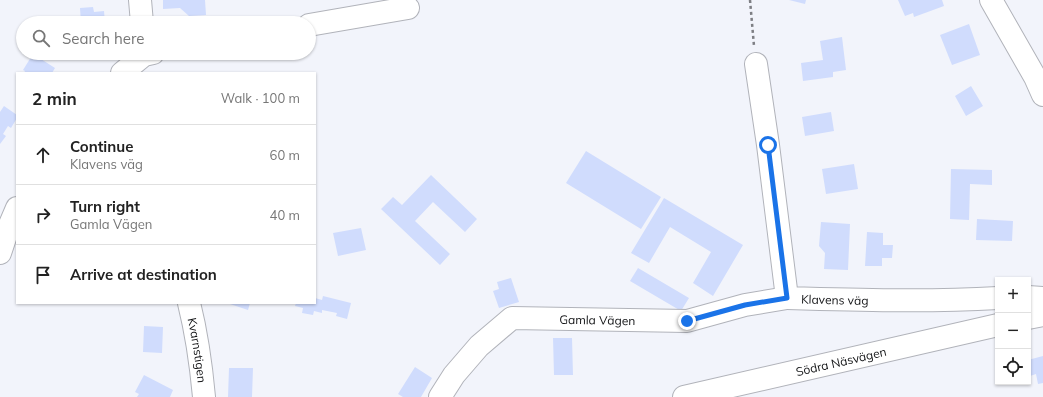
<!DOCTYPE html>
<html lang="en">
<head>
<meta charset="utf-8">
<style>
	:root { --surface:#fff; --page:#f6f6f6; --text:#222; --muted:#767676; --line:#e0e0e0 }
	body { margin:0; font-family:Mulish,sans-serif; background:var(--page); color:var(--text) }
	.controls { position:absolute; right:12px; bottom:12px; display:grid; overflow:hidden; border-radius:0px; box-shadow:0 1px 3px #0004 }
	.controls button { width:36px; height:36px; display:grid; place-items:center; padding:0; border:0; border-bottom:1px solid var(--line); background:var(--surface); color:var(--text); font:20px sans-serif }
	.stop { position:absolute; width:12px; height:12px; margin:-9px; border:3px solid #1a73e8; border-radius:50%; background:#fff }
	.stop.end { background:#1a73e8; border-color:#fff; box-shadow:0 1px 4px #0008 }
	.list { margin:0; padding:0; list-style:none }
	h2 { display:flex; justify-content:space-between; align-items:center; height:52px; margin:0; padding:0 16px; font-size:17px }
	h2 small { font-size:13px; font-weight:400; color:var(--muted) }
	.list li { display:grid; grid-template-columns:26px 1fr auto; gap:12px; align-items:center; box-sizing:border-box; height:60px; padding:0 16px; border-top:1px solid var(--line) }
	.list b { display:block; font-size:15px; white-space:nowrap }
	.list p { margin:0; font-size:13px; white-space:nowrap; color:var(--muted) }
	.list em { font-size:13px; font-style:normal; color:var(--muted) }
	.icon { flex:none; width:22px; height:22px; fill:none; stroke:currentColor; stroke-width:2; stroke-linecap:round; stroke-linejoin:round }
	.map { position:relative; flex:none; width:1043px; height:397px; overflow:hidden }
	.search { position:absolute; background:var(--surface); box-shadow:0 1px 3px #0004; left:16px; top:16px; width:300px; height:44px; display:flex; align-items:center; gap:10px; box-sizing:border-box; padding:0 14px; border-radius:22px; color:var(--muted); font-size:15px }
	.panel { position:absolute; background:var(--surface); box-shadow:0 1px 3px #0004; left:16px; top:72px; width:300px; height:232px; border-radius:0px }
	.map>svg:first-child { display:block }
	.building { fill:#d0dcfd }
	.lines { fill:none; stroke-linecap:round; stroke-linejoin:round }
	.minor-casing { stroke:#b1b3ba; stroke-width:24 }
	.path { stroke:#7e7f84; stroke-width:2.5; stroke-dasharray:3 3; stroke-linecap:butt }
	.minor { stroke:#fff; stroke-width:22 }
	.route { stroke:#1a73e8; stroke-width:5 }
	.labels { text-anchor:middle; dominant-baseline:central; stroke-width:4; stroke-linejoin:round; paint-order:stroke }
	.street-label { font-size:12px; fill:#131416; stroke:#fff }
</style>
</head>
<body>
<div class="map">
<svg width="1043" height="397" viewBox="0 0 1043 397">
	<rect width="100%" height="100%" fill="#f2f4fb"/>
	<path class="building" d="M163 0H205L206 15 189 16 180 8 163 9Z
		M789 0H806L805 4Z
		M898 0H942L944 6 914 17 913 13 905 16Z
		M93 7 94 12 104 11 105 23H81L80 8Z
		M969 24 980 55 952 65 940 35Z
		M842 37 846 70 833 72V77L803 81 801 63 823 60 820 41Z
		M33 54 55 68 52 73H24L25 71 23 70Z
		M971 86 983 106 966 116 955 96Z
		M4 106 17 115V118L11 128 8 126 3 134 6 136 0 144V112Z
		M831 112 834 131 805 136 802 117Z
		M586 151 661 197 641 229 566 183Z
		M854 164 858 189 826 194 822 169Z
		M951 169 992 170V185L970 184 969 220 950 219Z
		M431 175 477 219 465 232 433 202 415 221 450 254 440 265 381 209 393 197 402 205Z
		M664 198 743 245 713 296 693 283 711 252 670 227 649 263 631 253Z
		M977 219 1013 221 1012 241 976 240Z
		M821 222 850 224 848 270 824 269 825 253 819 246Z
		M361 228 366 250 338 256 333 233Z
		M867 232 883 233V245H893L892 258H882V266H865Z
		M638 268 689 298 681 311 630 281Z
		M511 278 519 302 499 308 493 291 499 289 497 282Z
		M323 296 351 303 347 319 336 316 337 313 322 310V313L314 311 313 315 302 313 303 308 295 306 296 303H315V298L322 300Z
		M227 303H250L248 310Z
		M144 326 163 327 162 353 143 352Z
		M553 338H572L573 375H554Z
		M1043 356V383L1038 384 1036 374 1030 376 1028 369V360Z
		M415 367 432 378 421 397H403L398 394Z
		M229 368H253L252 397H228Z
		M144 375 173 390 170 397H137L139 394 135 392Z"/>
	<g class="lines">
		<g class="minor-casing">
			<g id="minor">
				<path d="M140 0 142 23"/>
				<path d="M991 0 1035 77 1043 95"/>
				<path d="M309 25 408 8"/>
				<path id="s1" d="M756 64 768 145 787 298C857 300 928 302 998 298"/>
				<path d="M122 73 144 55 153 53"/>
				<path d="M0 253 8 229 17 208"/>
				<path d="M1028 297 1043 298"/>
				<path id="s2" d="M189 303C197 335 201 364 204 397"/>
				<path d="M1028 318 1043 315"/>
				<path id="s3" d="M440 397 454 375 479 346 512 318 687 321 745 305 787 298"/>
				<path id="s4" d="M684 397 998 325"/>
			</g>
		</g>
		<path class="path" d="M750 0 754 46"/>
		<use href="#minor" class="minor"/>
	</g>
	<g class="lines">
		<path class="route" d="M687 321 745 305 787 298 768 145"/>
	</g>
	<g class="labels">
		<g class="street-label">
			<text stroke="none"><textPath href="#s1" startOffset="284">Klavens väg</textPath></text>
			<text stroke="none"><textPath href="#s3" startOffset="193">Gamla Vägen</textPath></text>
			<text stroke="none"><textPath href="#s2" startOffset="48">Kvarnstigen</textPath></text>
			<text stroke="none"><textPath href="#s4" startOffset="161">Södra Näsvägen</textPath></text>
		</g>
	</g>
</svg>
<div class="controls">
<button>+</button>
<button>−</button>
<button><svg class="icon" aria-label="locate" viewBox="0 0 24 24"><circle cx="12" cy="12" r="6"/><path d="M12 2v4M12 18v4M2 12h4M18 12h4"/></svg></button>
</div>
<div class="stop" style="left:768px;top:145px"></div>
<div class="stop end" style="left:687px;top:321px"></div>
<div class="search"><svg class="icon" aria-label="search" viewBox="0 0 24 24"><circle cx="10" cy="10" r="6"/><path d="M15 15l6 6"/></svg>Search here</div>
<section class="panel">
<h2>2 min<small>Walk · 100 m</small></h2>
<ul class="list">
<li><svg class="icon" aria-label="ahead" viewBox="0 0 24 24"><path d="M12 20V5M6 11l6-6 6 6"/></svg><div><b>Continue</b><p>Klavens väg</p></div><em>60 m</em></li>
<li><svg class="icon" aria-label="right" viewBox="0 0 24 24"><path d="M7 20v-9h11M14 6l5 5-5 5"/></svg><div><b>Turn right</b><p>Gamla Vägen</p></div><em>40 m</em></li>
<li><svg class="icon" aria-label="arrive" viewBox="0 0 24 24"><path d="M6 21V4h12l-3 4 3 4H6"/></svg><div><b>Arrive at destination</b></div></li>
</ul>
</section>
</div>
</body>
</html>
